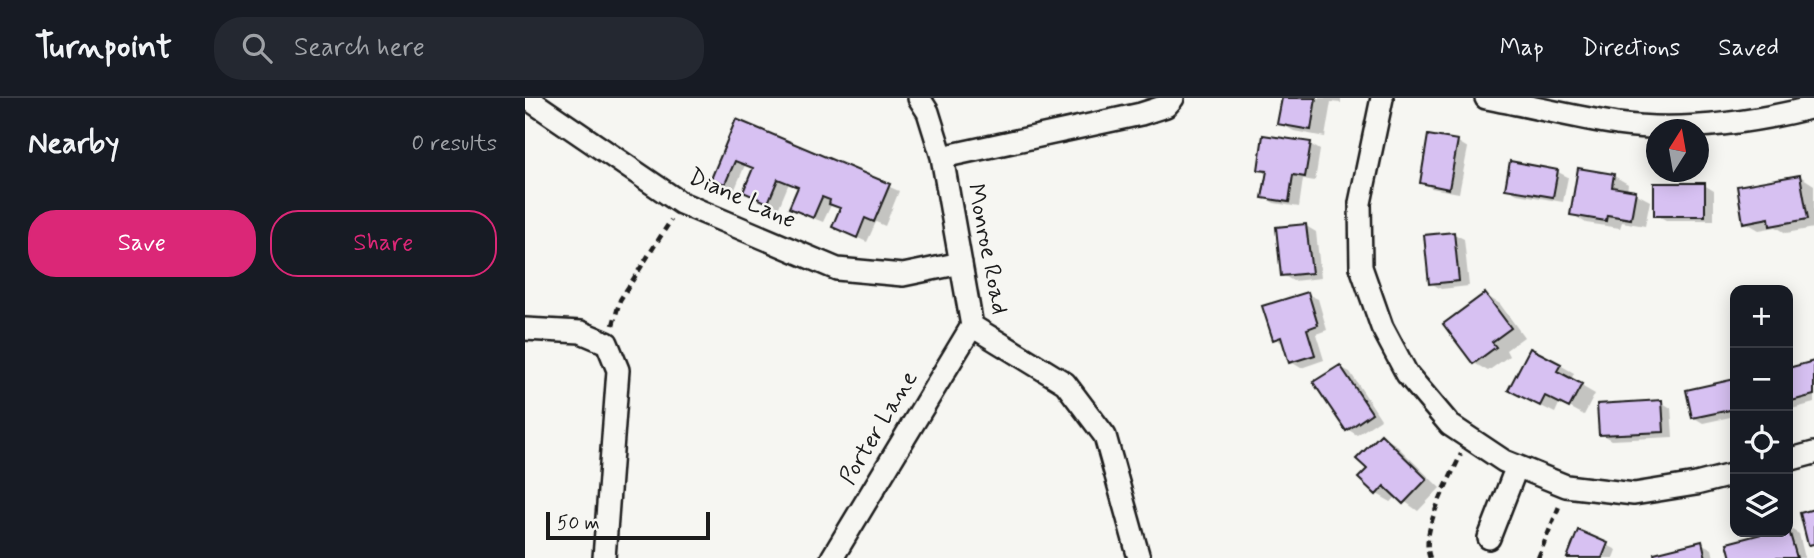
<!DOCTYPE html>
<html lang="en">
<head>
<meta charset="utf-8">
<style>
	:root { --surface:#171b24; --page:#242831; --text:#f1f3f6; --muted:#9ea1a6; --line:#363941; --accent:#db2777 }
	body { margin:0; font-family:Mynerve,sans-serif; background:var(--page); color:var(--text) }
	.controls { position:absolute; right:21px; bottom:21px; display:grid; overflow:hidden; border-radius:14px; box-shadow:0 4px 18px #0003 }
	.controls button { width:63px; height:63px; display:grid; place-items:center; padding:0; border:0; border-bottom:2px solid var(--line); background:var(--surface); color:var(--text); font:35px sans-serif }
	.compass { position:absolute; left:1121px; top:21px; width:63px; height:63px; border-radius:50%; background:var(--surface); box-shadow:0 4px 18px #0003; rotate:11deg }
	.scale { position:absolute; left:21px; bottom:18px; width:164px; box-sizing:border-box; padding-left:7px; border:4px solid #1c1c1c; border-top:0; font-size:19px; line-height:24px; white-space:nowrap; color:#1c1c1c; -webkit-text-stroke:5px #f6f6f2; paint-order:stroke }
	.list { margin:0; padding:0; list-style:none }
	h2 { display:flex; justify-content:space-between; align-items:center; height:91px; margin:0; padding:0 28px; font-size:30px }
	h2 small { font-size:23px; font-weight:400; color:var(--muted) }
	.actions { display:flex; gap:14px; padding:21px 28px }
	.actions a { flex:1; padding:16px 0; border:2px solid var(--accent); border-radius:28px; text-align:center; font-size:24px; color:var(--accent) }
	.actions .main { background:var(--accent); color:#fff }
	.icon { flex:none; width:38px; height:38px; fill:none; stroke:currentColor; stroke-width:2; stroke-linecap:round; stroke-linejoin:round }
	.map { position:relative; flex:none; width:1289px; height:460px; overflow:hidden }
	header { display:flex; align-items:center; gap:42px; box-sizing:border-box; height:98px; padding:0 35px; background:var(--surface); border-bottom:2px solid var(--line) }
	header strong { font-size:33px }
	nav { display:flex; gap:38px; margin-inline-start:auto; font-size:24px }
	.search { width:490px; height:63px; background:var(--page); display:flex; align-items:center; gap:18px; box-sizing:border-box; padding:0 24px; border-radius:28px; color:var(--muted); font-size:26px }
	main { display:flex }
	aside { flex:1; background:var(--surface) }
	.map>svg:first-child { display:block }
	.shadow { fill:#0003 }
	.building { fill:#d7c1f2; stroke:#1c1c1c; stroke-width:2 }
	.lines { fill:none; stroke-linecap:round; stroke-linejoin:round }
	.minor-casing { stroke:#1c1c1c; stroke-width:26 }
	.path { stroke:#1c1c1c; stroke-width:4.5; stroke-dasharray:7 5; stroke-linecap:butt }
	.minor { stroke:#f6f6f2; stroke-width:21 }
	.labels { text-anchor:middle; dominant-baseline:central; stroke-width:5; stroke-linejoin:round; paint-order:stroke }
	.street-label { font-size:24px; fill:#1c1c1c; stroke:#f6f6f2 }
</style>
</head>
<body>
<header>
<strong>Turnpoint</strong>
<div class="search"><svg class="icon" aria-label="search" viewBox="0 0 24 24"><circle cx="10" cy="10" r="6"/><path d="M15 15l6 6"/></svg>Search here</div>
<nav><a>Map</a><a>Directions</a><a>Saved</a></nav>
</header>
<main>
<aside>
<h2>Nearby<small>0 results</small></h2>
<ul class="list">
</ul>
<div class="actions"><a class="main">Save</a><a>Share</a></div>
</aside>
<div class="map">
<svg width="1289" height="460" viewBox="0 0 1289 460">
	<rect width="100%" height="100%" fill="#f6f6f2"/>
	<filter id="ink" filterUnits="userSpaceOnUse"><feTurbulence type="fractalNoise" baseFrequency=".0143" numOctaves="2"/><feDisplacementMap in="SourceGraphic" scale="14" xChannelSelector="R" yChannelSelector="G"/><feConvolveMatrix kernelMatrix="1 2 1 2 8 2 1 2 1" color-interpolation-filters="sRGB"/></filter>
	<g filter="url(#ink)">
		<path class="shadow" d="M758 0H816V5L806 4 800 39 769 33 754 25Z
			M212 23 374 93 360 128 351 124 342 144 319 134 309 129 316 111 307 105 298 124 276 115 275 89 264 85 254 109 231 99 230 71 220 67 210 91 188 80Z
			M933 44 943 50 934 95 906 90 896 84Z
			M785 46 795 52 790 83 778 81 774 109 749 105 739 99 743 76 735 71Z
			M987 65 1033 74 1043 79 1038 104 992 96 982 90Z
			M1089 78 1103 86 1102 93 1110 95 1125 103 1120 128 1097 124 1095 130 1061 125 1047 116Z
			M1275 78 1289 87V130L1261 135 1251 129 1234 132 1220 124Z
			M1179 87 1189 93V122H1141L1131 117Z
			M781 128 791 134 796 180 768 183 758 177Z
			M929 136 939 141 944 188 916 191 906 185Z
			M782 196 793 201 802 232 791 236 799 262 776 270 766 264 761 247 749 240Z
			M960 197 975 206 999 239 981 252 984 258 963 273 949 265Z
			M1289 265V305L1263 312V271Z
			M1035 267 1049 275 1046 282 1070 296 1059 317 1035 304 1030 315 1000 300Z
			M815 269 825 274 856 321 832 337 822 331Z
			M1210 283V318L1178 325 1168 319 1163 293Z
			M1136 304 1146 310 1148 339 1086 342 1076 336Z
			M856 338 870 346 915 390 893 413 872 398 866 404 852 396Z
			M1264 430 1274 436 1280 460H1208L1204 446 1251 434H1263Z
			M1176 445 1187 451 1189 460H1132Z
			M1082 447 1092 452 1089 460H1044Z"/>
		<path class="building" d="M757 0H791L786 32 752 26Z
			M211 21 365 86 349 124 340 120 332 140 307 129 315 110 304 106 305 102 297 99 288 120 264 110 273 89 253 81 243 105 218 94 228 70 210 63 200 86 186 81Z
			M738 37 786 44 780 79 768 77 764 104 737 100 742 73 733 72Z
			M903 37 933 42 924 91 895 85Z
			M985 63 1033 72 1028 99 980 91Z
			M1053 70 1089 76 1087 89 1111 93 1106 121 1082 117 1081 123 1045 117Z
			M1275 77 1283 121 1245 128 1244 120 1218 125 1212 88Z
			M1129 85H1180V118H1129Z
			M781 126 787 175 756 178 751 129Z
			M929 134 934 183 904 186 899 137Z
			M783 194 793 227 782 231 790 257 764 265 756 239 748 242 737 208Z
			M960 195 986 230 967 244 971 249 948 266 918 226Z
			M1005 250 1036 266 1032 273 1057 286 1044 310 1020 298 1015 308 983 292Z
			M1289 263V297L1263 304V270Z
			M815 267 847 315 821 333 788 284Z
			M1210 281V311L1167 320 1161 292Z
			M1137 302 1139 334 1074 337 1072 306Z
			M856 336 902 381 878 406 859 388 851 397 833 380 842 371 831 361Z
			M1289 411V446L1283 447 1275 415Z
			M1263 429 1272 460H1206L1202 445 1244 434H1263Z
			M1053 432 1083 445 1077 460H1042Z
			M1177 443 1181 460H1130L1129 455Z"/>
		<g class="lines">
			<g class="minor-casing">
				<path id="minor" d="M2 0 156 105 312 171 378 177 436 165
					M394 0 403 14 417 59 447 228 540 285 580 338 614 460
					M857 0 835 105 836 169 857 229 882 276 925 327 979 363 1041 388 1109 396 1171 386 1210 376
					M961 0C1005 8 1048 19 1092 26 1158 35 1225 25 1289 9
					M417 59 616 16 641 8 648 0
					M0 231 56 234 82 245 93 272 79 460
					M1263 362 1289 355
					M964 440 992 368
					M307 460 447 228"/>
			</g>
			<path class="path" d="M88 227 95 202 146 122
				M905 460C894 433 925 382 936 356
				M1013 460 1035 406"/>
			<use href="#minor" class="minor"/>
		</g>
	</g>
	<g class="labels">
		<g class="street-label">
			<text transform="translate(217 101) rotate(24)">Diane Lane</text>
			<text transform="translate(462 151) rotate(79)">Monroe Road</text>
			<text transform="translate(354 330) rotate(-59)">Porter Lane</text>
		</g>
	</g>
</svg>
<div class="controls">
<button>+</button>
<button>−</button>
<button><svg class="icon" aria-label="locate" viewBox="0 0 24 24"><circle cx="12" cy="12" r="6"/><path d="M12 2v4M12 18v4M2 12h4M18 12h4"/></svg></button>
<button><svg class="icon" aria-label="layers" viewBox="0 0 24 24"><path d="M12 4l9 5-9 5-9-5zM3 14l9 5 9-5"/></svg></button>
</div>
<svg class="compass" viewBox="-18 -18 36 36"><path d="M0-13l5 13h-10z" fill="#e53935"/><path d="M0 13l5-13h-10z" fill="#9ea1a6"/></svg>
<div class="scale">50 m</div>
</div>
</main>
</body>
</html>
